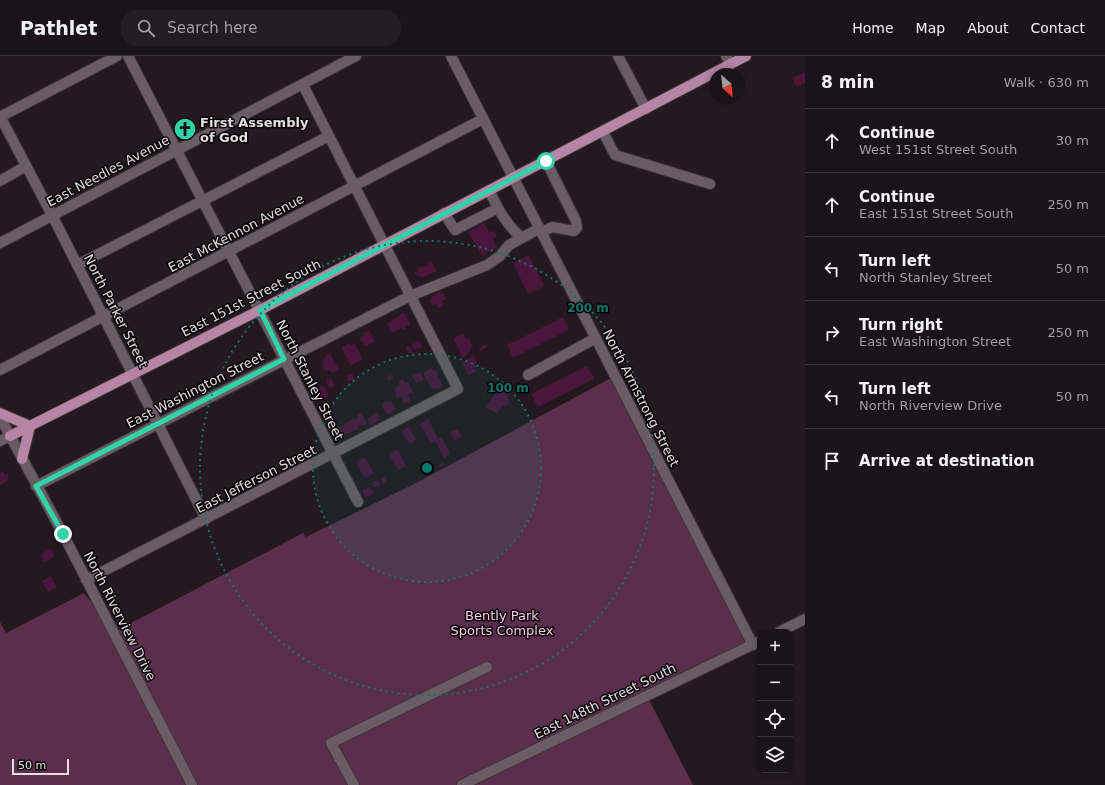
<!DOCTYPE html>
<html lang="en">
<head>
<meta charset="utf-8">
<style>
	:root { --surface:#1a1317; --page:#231c20; --text:#f1f3f6; --muted:#9f9ea1; --line:#383236 }
	body { margin:0; font-family:"DejaVu Sans",sans-serif; background:var(--page); color:var(--text) }
	.controls { position:absolute; right:12px; bottom:12px; display:grid; overflow:hidden; border-radius:8px; box-shadow:0 2px 6px #0003 }
	.controls button { width:36px; height:36px; display:grid; place-items:center; padding:0; border:0; border-bottom:1px solid var(--line); background:var(--surface); color:var(--text); font:20px sans-serif }
	.compass { position:absolute; left:709px; top:12px; width:36px; height:36px; border-radius:50%; background:var(--surface); box-shadow:0 2px 6px #0003; rotate:153deg }
	.scale { position:absolute; left:12px; bottom:10px; width:57px; box-sizing:border-box; padding-left:4px; border:2px solid #e4dde1; border-top:0; font-size:11px; line-height:14px; white-space:nowrap; color:#e4dde1; -webkit-text-stroke:3px #090608; paint-order:stroke }
	.stop { position:absolute; width:12px; height:12px; margin:-9px; border:3px solid #31d4a9; border-radius:50%; background:#fff }
	.stop.end { background:#31d4a9; border-color:#fff; box-shadow:0 1px 4px #0008 }
	.list { margin:0; padding:0; list-style:none }
	h2 { display:flex; justify-content:space-between; align-items:center; height:52px; margin:0; padding:0 16px; font-size:17px }
	h2 small { font-size:13px; font-weight:400; color:var(--muted) }
	.list li { display:grid; grid-template-columns:26px 1fr auto; gap:12px; align-items:center; box-sizing:border-box; height:64px; padding:0 16px; border-top:1px solid var(--line) }
	.list b { display:block; font-size:15px; white-space:nowrap }
	.list p { margin:0; font-size:13px; white-space:nowrap; color:var(--muted) }
	.list em { font-size:13px; font-style:normal; color:var(--muted) }
	.icon { flex:none; width:22px; height:22px; fill:none; stroke:currentColor; stroke-width:2; stroke-linecap:round; stroke-linejoin:round }
	.map { position:relative; flex:none; width:805px; height:729px; overflow:hidden }
	header { display:flex; align-items:center; gap:24px; box-sizing:border-box; height:56px; padding:0 20px; background:var(--surface); border-bottom:1px solid var(--line) }
	header strong { font-size:19px }
	nav { display:flex; gap:22px; margin-inline-start:auto; font-size:14px }
	.search { width:280px; height:36px; background:var(--page); display:flex; align-items:center; gap:10px; box-sizing:border-box; padding:0 14px; border-radius:16px; color:var(--muted); font-size:15px }
	main { display:flex }
	aside { flex:1; background:var(--surface) }
	.map>svg:first-child { display:block }
	.green { fill:#5b2f4c }
	.building { fill:#4b163c }
	.lines { fill:none; stroke-linecap:round; stroke-linejoin:round }
	.minor-casing { stroke:#3c3539; stroke-width:12 }
	.major-casing { stroke:#3c3539; stroke-width:12 }
	.minor { stroke:#695c64; stroke-width:10 }
	.major { stroke:#b685a4; stroke-width:10 }
	.route { stroke:#31d4a9; stroke-width:5 }
	.ring { fill:none; stroke:#0f766e; stroke-width:2; stroke-dasharray:2 4 }
	.labels { text-anchor:middle; dominant-baseline:central; stroke-width:3; stroke-linejoin:round; paint-order:stroke }
	.poi-label { font-size:13px; font-weight:bold; fill:#e4dde1; stroke:#090608; text-anchor:start }
	.street-label { font-size:13px; fill:#e4dde1; stroke:#090608 }
	.park-label { font-size:13px; fill:#fcc7e8; stroke:#090608 }
	.centre { fill:#0f766e; stroke:#090608; stroke-width:2 }
	.ring-label { font-size:12px; text-anchor:middle; font-weight:bold; fill:#0f766e; stroke:#090608; stroke-width:3; stroke-linejoin:round; paint-order:stroke }
</style>
</head>
<body>
<header>
<strong>Pathlet</strong>
<div class="search"><svg class="icon" aria-label="search" viewBox="0 0 24 24"><circle cx="10" cy="10" r="6"/><path d="M15 15l6 6"/></svg>Search here</div>
<nav><a>Home</a><a>Map</a><a>About</a><a>Contact</a></nav>
</header>
<main>
<div class="map">
<svg width="805" height="729" viewBox="0 0 805 729">
	<rect width="100%" height="100%" fill="#23191f"/>
	<path class="green" d="M611 322 753 589 647 640 693 729H0V566L6 577 84 537 114 576 303 477 306 481 416 427Z"/>
	<path class="building" d="M805 16V27L797 31 792 22Z
		M484 167 489 176 492 175 495 177 497 181 493 183 497 191 482 200 468 176Z
		M529 199 544 230 528 238 513 207Z
		M432 206 437 215 421 222 420 219 417 221 415 216 418 215 417 213Z
		M442 235 446 243 442 245 444 248 438 252 436 248 432 249 430 244 432 243 431 240Z
		M404 256 410 268 405 271 406 273 403 275 402 272 393 277 387 268Z
		M563 261 569 274 513 302 507 289Z
		M369 274 375 286 365 290 360 282 364 280 363 277Z
		M463 277 466 283 468 282 473 291 470 292 471 295 467 297 468 298 462 302 454 282Z
		M419 285 422 291 414 294 411 289Z
		M349 287 351 289 354 287 363 303 351 310 342 293V291Z
		M487 288 488 291 480 295 479 292Z
		M409 290 413 296 409 298 406 292Z
		M330 297 339 314 332 317 331 315H325L322 310 324 309 322 305 326 302 325 300Z
		M474 299 477 306 475 309 476 311 466 315 462 307Z
		M587 310 594 323 538 351 531 338Z
		M432 312 434 315 436 314 439 320 436 322H439L443 330 437 334 436 332 432 334 428 327 430 325 428 326 424 320V316Z
		M475 312 476 315 468 320 466 316Z
		M420 316 424 324 416 327 412 320Z
		M352 317 355 323 349 326 346 320Z
		M392 319 393 323 388 325 387 320Z
		M331 322 335 330 330 333 326 324Z
		M404 323 405 327 408 325 413 336 408 338 411 345 404 348 401 341 397 342 395 332 400 329 398 326Z
		M324 329 329 340 319 345 315 339 319 336 317 332Z
		M501 329 511 336 507 343 510 345 506 351 503 349 497 358 486 351Z
		M387 345 388 347 391 345 396 353 389 359 388 357 386 358 382 350V347Z
		M361 357 367 368 362 370V368L358 370 359 372 341 381 337 373 354 362 355 364 358 362 357 359Z
		M377 357 380 364 370 369 367 363Z
		M428 362 438 383 442 381 450 398 444 402 435 385 431 387 420 368Z
		M408 371 410 372 416 384 410 388 402 377V375Z
		M457 373 462 381 454 385 450 376Z
		M398 393 406 410 398 414 389 398Z
		M365 401 374 417 364 422 356 406Z
		M443 406 444 409 439 411 438 409Z
		M4 415 5 419 8 417V424L0 430V417Z
		M384 421 387 426 383 428 381 423Z
		M372.5 428a3.5 3.5 0 1 1 7 0a3.5 3.5 0 1 1-7 0Z
		M370 431 374 437 365 442 362 435Z
		M50 493 54 498V501L44 506 41 498Z
		M51 520 57 532 48 536 42 525Z"/>
	<g class="lines">
		<g class="minor-casing">
			<path id="minor" d="M128 0 358 446
				M451 0 753 589
				M618 0 646 53
				M726 0 730 8
				M0 60 52 159 206 463
				M0 61 117 0
				M603 76 615 99 710 128
				M0 125 26 110
				M489 134C497 151 506 169 521 181
				M444 157 455 174 498 152
				M542 176 552 171 574 175 577 172 576 165 546 105
				M0 187 356 0
				M77 209 329 80
				M0 314 483 63
				M528 319 596 282
				M0 361 63 478 192 729
				M0 385 10 380
				M36 430 410 240 487 209 500 200 509 189 540 172
				M86 524 458 333 303 29
				M779 576 805 563
				M354 729 331 687 487 611
				M462 729 760 585"/>
		</g>
		<g class="major-casing">
			<path id="major" d="M0 357 30 370
				M10 380 260 254 746 0
				M22 403 30 370"/>
		</g>
		<use href="#minor" class="minor"/>
		<use href="#major" class="major"/>
	</g>
	<g class="lines">
		<path class="route" d="M63 478 36 430 284 303 260 254 546 105"/>
	</g>
	<circle cx="427" cy="412" r="114" fill="#0f766e" fill-opacity=".12"/>
	<g class="ring">
		<circle cx="427" cy="412" r="114"/>
		<circle cx="427" cy="412" r="227"/>
	</g>
	<defs>
		<g id="church-disc" transform="scale(1.15)"><circle r="9.5" fill="#31d4a9" stroke="#090608"/><path d="M-1.2-6h2.4v3.5h3.3v2.4h-3.3V6h-2.4V-.1h-3.3v-2.4h3.3Z" fill="#111"/></g>
	</defs>
	<g fill-rule="evenodd">
		<use href="#church-disc" x="185" y="73"/>
	</g>
	<g class="labels">
		<g class="poi-label">
			<text x="200" y="66">First Assembly<tspan x="200" dy="15">of God</tspan></text>
		</g>
		<g class="street-label">
			<text transform="translate(108 115) rotate(-28)">East Needles Avenue</text>
			<text transform="translate(236 177) rotate(-28)">East McKennon Avenue</text>
			<text transform="translate(251 242) rotate(-27)">East 151st Street South</text>
			<text transform="translate(116 255) rotate(63)">North Parker Street</text>
			<text transform="translate(310 324) rotate(63)">North Stanley Street</text>
			<text transform="translate(195 334) rotate(-27)">East Washington Street</text>
			<text transform="translate(641 342) rotate(63)">North Armstrong Street</text>
			<text transform="translate(256 423) rotate(-27)">East Jefferson Street</text>
			<text transform="translate(120 560) rotate(63)">North Riverview Drive</text>
			<text transform="translate(605 645) rotate(-26)">East 148th Street South</text>
		</g>
		<g class="park-label">
			<text x="502" y="559">Bently Park<tspan x="502" dy="15">Sports Complex</tspan></text>
		</g>
	</g>
	<circle cx="427" cy="412" r="6" class="centre"/>
	<g class="ring-label">
		<text x="588" y="256">200 m</text>
		<text x="508" y="336">100 m</text>
	</g>
</svg>
<div class="controls">
<button>+</button>
<button>−</button>
<button><svg class="icon" aria-label="locate" viewBox="0 0 24 24"><circle cx="12" cy="12" r="6"/><path d="M12 2v4M12 18v4M2 12h4M18 12h4"/></svg></button>
<button><svg class="icon" aria-label="layers" viewBox="0 0 24 24"><path d="M12 4l9 5-9 5-9-5zM3 14l9 5 9-5"/></svg></button>
</div>
<svg class="compass" viewBox="-18 -18 36 36"><path d="M0-13l5 13h-10z" fill="#e53935"/><path d="M0 13l5-13h-10z" fill="#9f9ea1"/></svg>
<div class="scale">50 m</div>
<div class="stop" style="left:546px;top:105px"></div>
<div class="stop end" style="left:63px;top:478px"></div>
</div>
<aside>
<h2>8 min<small>Walk · 630 m</small></h2>
<ul class="list">
<li><svg class="icon" aria-label="ahead" viewBox="0 0 24 24"><path d="M12 20V5M6 11l6-6 6 6"/></svg><div><b>Continue</b><p>West 151st Street South</p></div><em>30 m</em></li>
<li><svg class="icon" aria-label="ahead" viewBox="0 0 24 24"><path d="M12 20V5M6 11l6-6 6 6"/></svg><div><b>Continue</b><p>East 151st Street South</p></div><em>250 m</em></li>
<li><svg class="icon" aria-label="left" viewBox="0 0 24 24"><path d="M17 20v-9H6M10 6l-5 5 5 5"/></svg><div><b>Turn left</b><p>North Stanley Street</p></div><em>50 m</em></li>
<li><svg class="icon" aria-label="right" viewBox="0 0 24 24"><path d="M7 20v-9h11M14 6l5 5-5 5"/></svg><div><b>Turn right</b><p>East Washington Street</p></div><em>250 m</em></li>
<li><svg class="icon" aria-label="left" viewBox="0 0 24 24"><path d="M17 20v-9H6M10 6l-5 5 5 5"/></svg><div><b>Turn left</b><p>North Riverview Drive</p></div><em>50 m</em></li>
<li><svg class="icon" aria-label="arrive" viewBox="0 0 24 24"><path d="M6 21V4h12l-3 4 3 4H6"/></svg><div><b>Arrive at destination</b></div></li>
</ul>
</aside>
</main>
</body>
</html>
